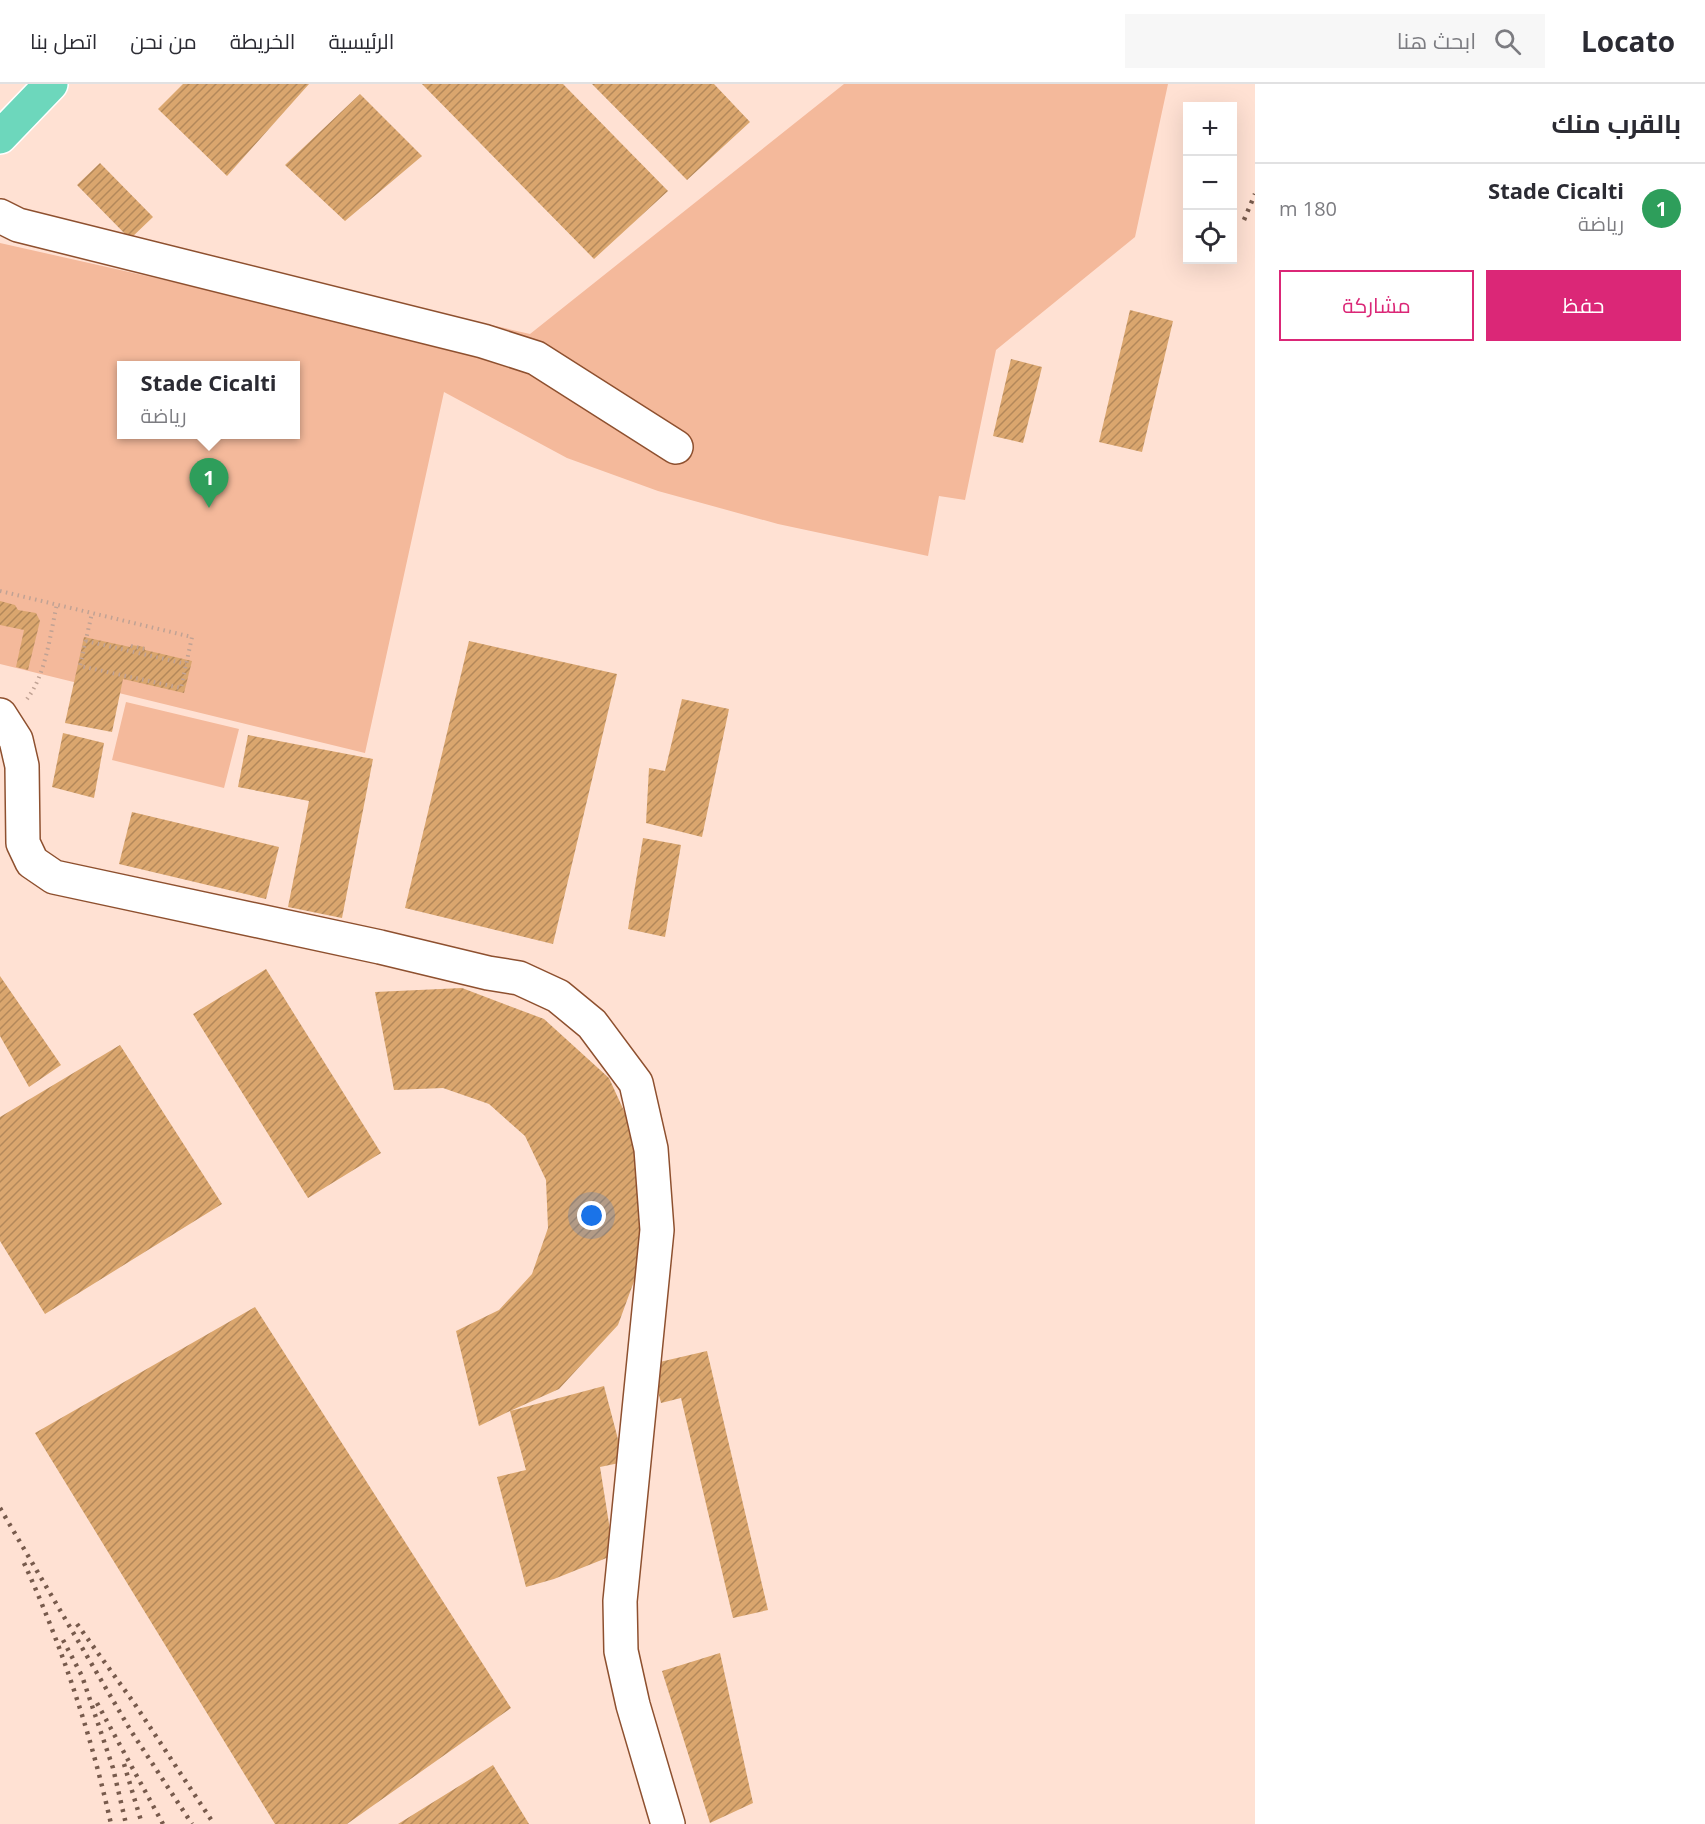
<!DOCTYPE html>
<html lang="ar">
<head>
<meta charset="utf-8">
<style>
	:root { --surface:#fff; --page:#f7f7f7; --text:#2b2b33; --muted:#7c7c81; --line:#e1e1e2; --accent:#db2777 }
	body { margin:0; font-family:"Open Sans",Cairo,sans-serif; background:var(--page); color:var(--text); direction:rtl }
	.controls { position:absolute; right:18px; top:18px; display:grid; overflow:hidden; border-radius:0px; box-shadow:0 6px 24px #0002 }
	.controls button { width:54px; height:54px; display:grid; place-items:center; padding:0; border:0; border-bottom:2px solid var(--line); background:var(--surface); color:var(--text); font:30px sans-serif }
	.you { position:absolute; left:592px; top:1132px; width:21px; height:21px; margin:-15px; border:4px solid #fff; border-radius:50%; background:#1a73e8; box-shadow:0 0 0 9px #1a73e833 }
	.badge { display:grid; place-items:center; width:39px; height:39px; border-radius:50%; background:var(--accent); color:#fff; font-size:20px; font-weight:700 }
	.pin { position:absolute; translate:-50% -50px; filter:drop-shadow(0 2px 3px #0008) }
	.pin::after { content:''; position:absolute; top:32px; width:21px; height:18px; background:inherit; clip-path:polygon(0 0,100% 0,50% 100%) }
	.popup { position:absolute; left:117px; top:277px; width:183px; height:78px; box-sizing:border-box; display:grid; place-content:center; border-radius:0px; background:var(--surface); filter:drop-shadow(0 2px 4px #0005); font-size:20px; white-space:nowrap; color:var(--muted) }
	.popup b { font-size:22px; color:var(--text) }
	.popup::after { content:''; position:absolute; left:50%; top:100%; margin-left:-12px; border:12px solid transparent; border-top-color:var(--surface) }
	.list { margin:0; padding:0; list-style:none }
	h2 { display:flex; justify-content:space-between; align-items:center; height:78px; margin:0; padding:0 24px; font-size:26px }
	h2 small { font-size:20px; font-weight:400; color:var(--muted) }
	.list li { display:grid; grid-template-columns:39px 1fr auto; gap:18px; align-items:center; box-sizing:border-box; height:90px; padding:0 24px; border-top:2px solid var(--line) }
	.list b { display:block; font-size:22px; white-space:nowrap }
	.list p { margin:0; font-size:20px; white-space:nowrap; color:var(--muted) }
	.list em { font-size:20px; font-style:normal; color:var(--muted) }
	.actions { display:flex; gap:12px; padding:18px 24px }
	.actions a { flex:1; padding:14px 0; border:2px solid var(--accent); border-radius:0px; text-align:center; font-size:21px; color:var(--accent) }
	.actions .main { background:var(--accent); color:#fff }
	.icon { flex:none; width:33px; height:33px; fill:none; stroke:currentColor; stroke-width:2; stroke-linecap:round; stroke-linejoin:round }
	.map { position:relative; flex:none; width:1255px; height:1740px; overflow:hidden; direction:ltr }
	header { display:flex; align-items:center; gap:36px; box-sizing:border-box; height:84px; padding:0 30px; background:var(--surface); border-bottom:2px solid var(--line) }
	header strong { font-size:28px }
	nav { display:flex; gap:33px; margin-inline-start:auto; font-size:21px }
	.search { width:420px; height:54px; background:var(--page); display:flex; align-items:center; gap:15px; box-sizing:border-box; padding:0 21px; border-radius:0px; color:var(--muted); font-size:22px }
	main { display:flex }
	aside { flex:1; background:var(--surface) }
	.map>svg:first-child { display:block }
	.garden { fill:#f4b99b; fill-rule:evenodd }
	.building { fill:url(#building-hatch) }
	.lines { fill:none; stroke-linecap:round; stroke-linejoin:round }
	.minor-casing { stroke:#8e502f; stroke-width:36 }
	.major-casing { stroke:#fff; stroke-width:36 }
	.path { stroke:#c0a294; stroke-width:4; stroke-dasharray:1.5 4.5; stroke-linecap:butt }
	.minor { stroke:#fff; stroke-width:33 }
	.major { stroke:#6dd7bc; stroke-width:33 }
	.rail { stroke:#775a4c; stroke-width:4.5; stroke-dasharray:3 6; stroke-linecap:butt }
</style>
</head>
<body>
<header>
<strong>Locato</strong>
<div class="search"><svg class="icon" aria-label="search" viewBox="0 0 24 24"><circle cx="10" cy="10" r="6"/><path d="M15 15l6 6"/></svg>ابحث هنا</div>
<nav><a>الرئيسية</a><a>الخريطة</a><a>من نحن</a><a>اتصل بنا</a></nav>
</header>
<main>
<aside>
<h2>بالقرب منك<small></small></h2>
<ul class="list">
<li><span class="badge" style="background:#2e9e5b">1</span><div><b>Stade Cicalti</b><p>رياضة</p></div><em>180 m</em></li>
</ul>
<div class="actions"><a class="main">حفظ</a><a>مشاركة</a></div>
</aside>
<div class="map">
<svg width="1255" height="1740" viewBox="0 0 1255 1740">
	<defs>
		<pattern id="building-hatch" width="6" height="6" patternUnits="userSpaceOnUse" patternTransform="scale(1.5)"><rect width="6" height="6" fill="#daa66e"/><path d="M-1 1l2-2M0 6l6-6M5 7l2-2" fill="none" stroke="#b3885a"/></pattern>
	</defs>
	<rect width="100%" height="100%" fill="#ffe1d3"/>
	<path class="garden" d="M844 0H1168L1135 153 996 266 965 416 939 412 928 472 778 440 658 407 567 374 444 308 365 669 0 580V159L481 267 487 240 530 250ZM122 282H296V350H122Z
		M126 618 239 645 224 704 112 676Z"/>
	<path class="building" d="M183 0H309L227 92 158 25Z
		M422 0H563L668 107 594 175Z
		M592 0H714L750 38 687 96Z
		M360 10 422 72 345 137 285 81Z
		M100 79 153 133 130 155 77 101Z
		M1130 226 1173 237 1142 368 1099 358Z
		M1011 275 1042 283 1023 359 993 352Z
		M0 517 15 521 18 526 36 529 40 537 28 586 16 583 24 546 0 541Z
		M84 553 130 563 131 561 145 563V566L192 577 184 609 123 595 112 648 65 639Z
		M469 557 617 590 553 860 405 824Z
		M682 615 729 625 702 753 646 739 649 684 665 687Z
		M63 649 104 659 94 714 52 703Z
		M248 651 373 675 342 834 288 823 309 717 238 703Z
		M132 728 279 763 266 815 119 780Z
		M643 754 681 761 665 853 628 845Z
		M266 885 381 1069 308 1114 193 930Z
		M0 892 61 981 29 1003 0 952Z
		M462 904 544 935 609 994 645 1073 648 1159 618 1241 559 1305 510 1327 604 1302 624 1378 600 1383 614 1471 554 1495 526 1503 497 1393 526 1386 510 1327 479 1342 456 1247 499 1226 532 1190 548 1144 546 1096 525 1052 489 1020 443 1004 394 1006 375 908Z
		M120 961 222 1120 45 1230 0 1157V1033Z
		M255 1223 511 1624 347 1740H275L35 1349Z
		M707 1267 768 1526 733 1534 681 1314 661 1319 651 1280Z
		M720 1569 753 1719 710 1739 662 1587Z
		M493 1681 529 1740H398Z"/>
	<g class="lines">
		<g class="minor-casing">
			<path id="minor" d="M0 132 18 141 483 257 536 274 676 363
				M0 631 16 656 22 682 23 759 32 778 54 793 380 863 488 889 519 894 558 912 592 940 636 999 651 1065 657 1146 620 1517 621 1567 633 1621 668 1740"/>
		</g>
		<g class="major-casing">
			<path id="major" d="M0 53 51 0"/>
		</g>
		<path class="path" d="M0 507 192 553 181 604 80 582 92 529
			M86 557 186 580
			M131 562 145 565
			M27 615C46 590 50 551 57 520"/>
		<use href="#minor" class="minor"/>
		<use href="#major" class="major"/>
		<path class="rail" d="M1244 136 1255 110
			M0 1424 131 1647 192 1740
			M24 1479C62 1562 91 1650 111 1740
			M77 1540 134 1619 214 1740
			M63 1556 82 1592 113 1684 126 1740
			M97 1619 163 1740
			M124 1680 142 1740"/>
	</g>
</svg>
<div class="controls">
<button>+</button>
<button>−</button>
<button><svg class="icon" aria-label="locate" viewBox="0 0 24 24"><circle cx="12" cy="12" r="6"/><path d="M12 2v4M12 18v4M2 12h4M18 12h4"/></svg></button>
</div>
<div class="you"></div>
<div class="pin badge" style="left:209px;top:424px;background:#2e9e5b">1</div>
<div class="popup"><b>Stade Cicalti</b>رياضة</div>
</div>
</main>
</body>
</html>
